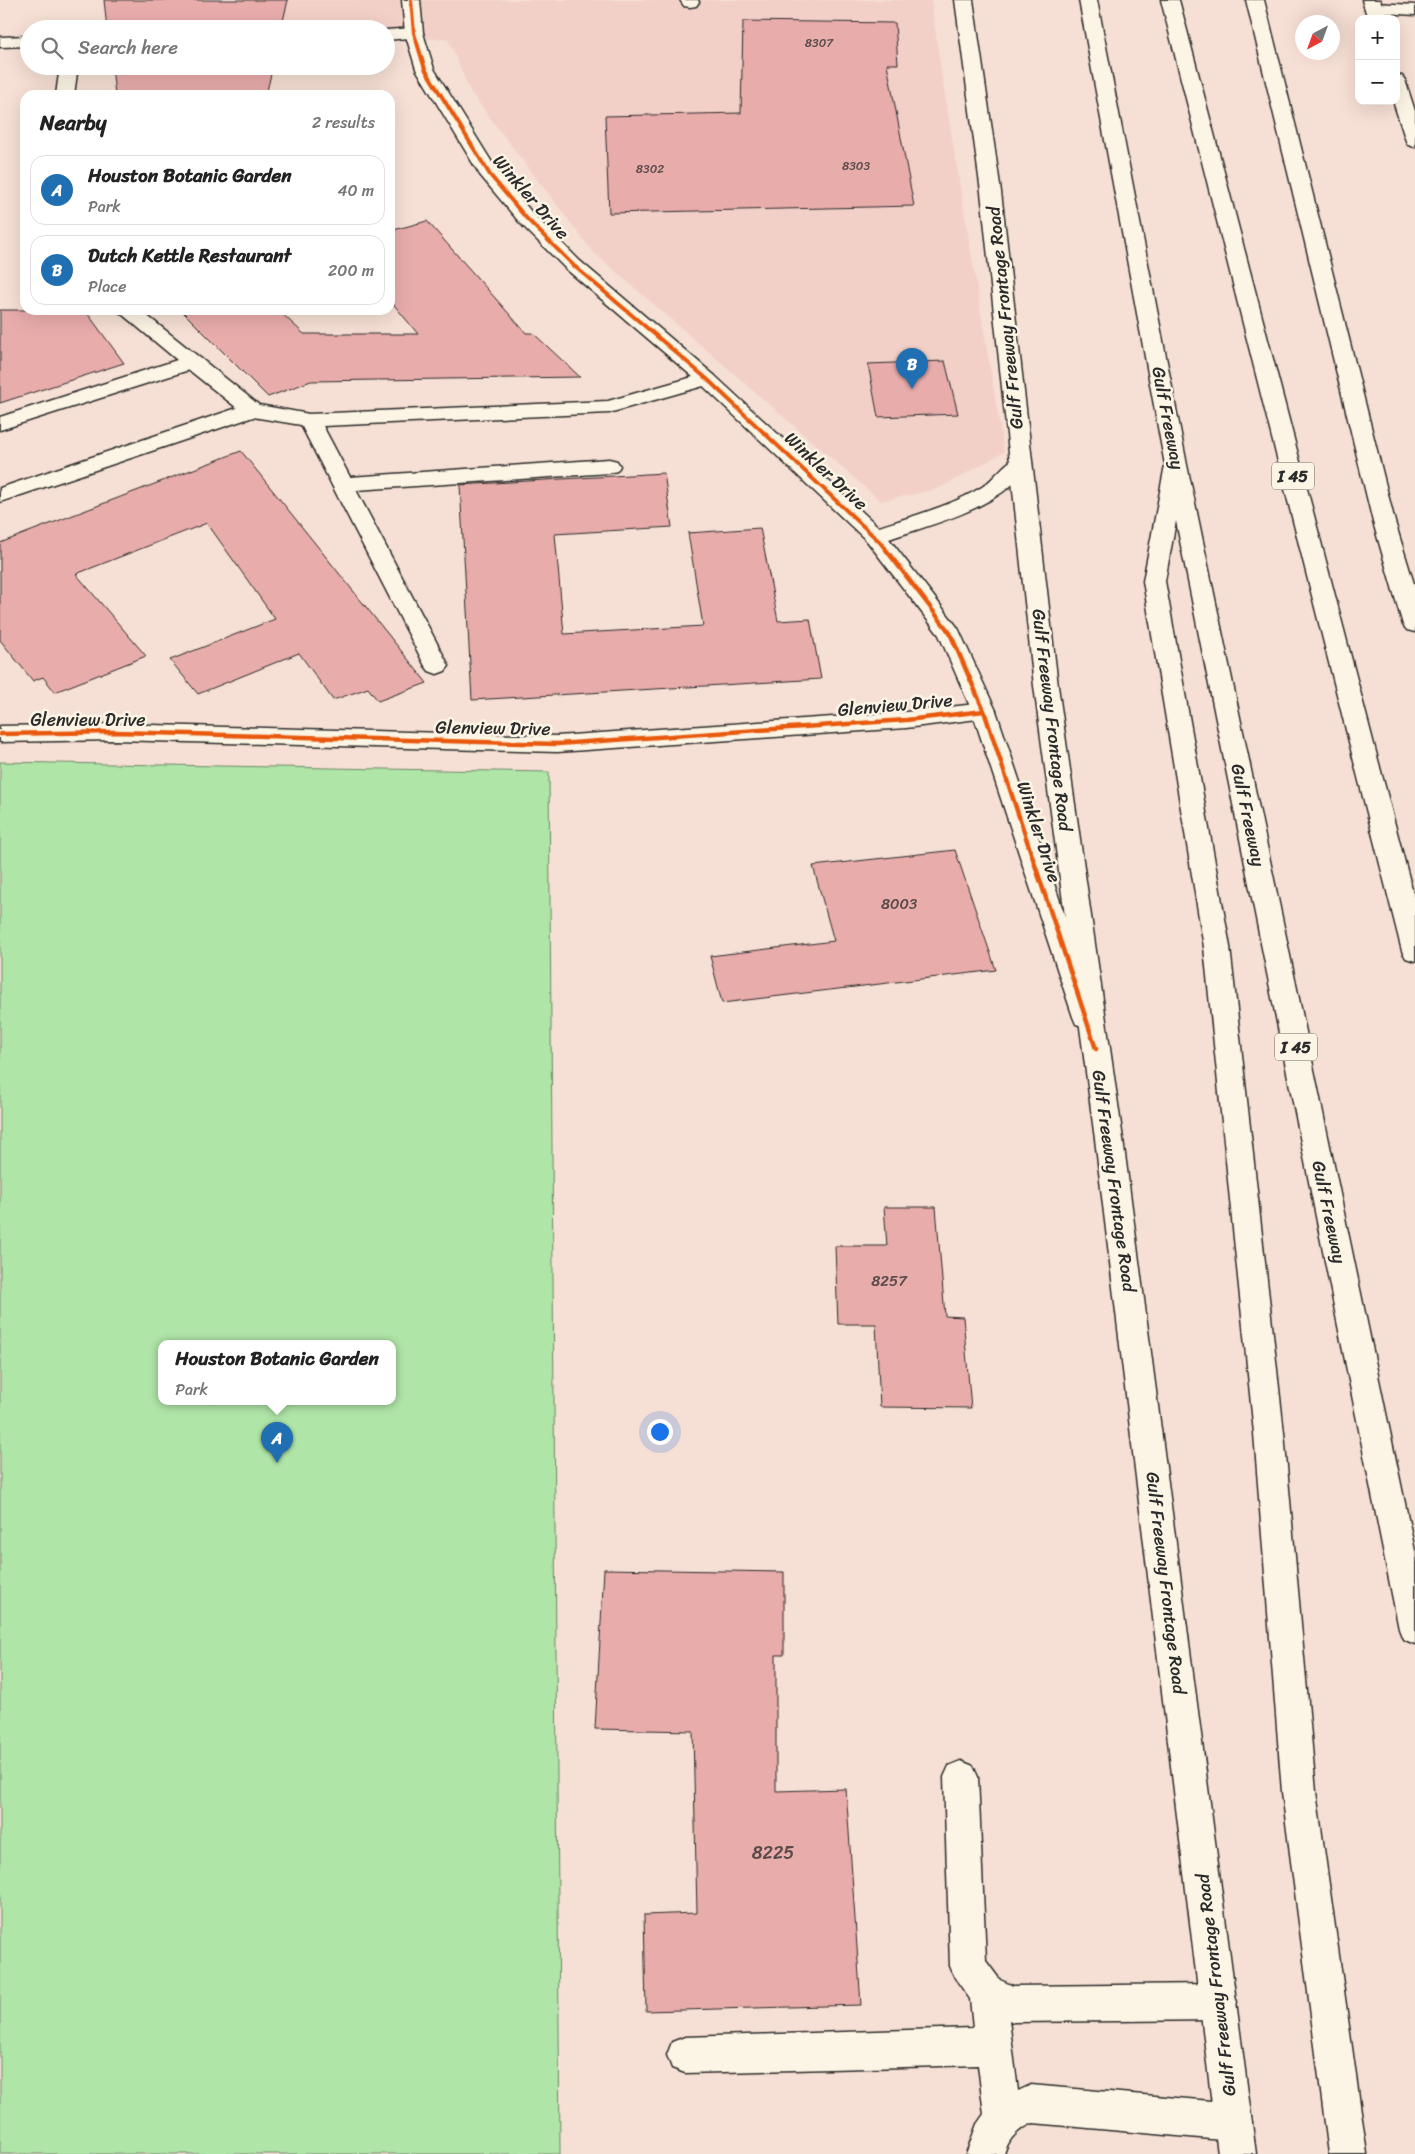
<!DOCTYPE html>
<html lang="en">
<head>
<meta charset="utf-8">
<style>
	:root { --surface:#fff; --page:#f2f2f2; --text:#222; --muted:#767676; --line:#e0e0e0; --accent:#1f6fb2 }
	body { margin:0; font-family:Sriracha,sans-serif; background:var(--page); color:var(--text) }
	.controls { position:absolute; right:15px; top:15px; display:grid; overflow:hidden; border-radius:10px; box-shadow:0 5px 20px #0002 }
	.controls button { width:45px; height:45px; display:grid; place-items:center; padding:0; border:0; border-bottom:1px solid var(--line); background:var(--surface); color:var(--text); font:25px sans-serif }
	.compass { position:absolute; left:1295px; top:15px; width:45px; height:45px; border-radius:50%; background:var(--surface); box-shadow:0 5px 20px #0002; rotate:221deg }
	.you { position:absolute; left:659px; top:1431px; width:18px; height:18px; margin:-12px; border:4px solid #fff; border-radius:50%; background:#1a73e8; box-shadow:0 0 0 8px #1a73e833 }
	.badge { display:grid; place-items:center; width:32px; height:32px; border-radius:50%; background:var(--accent); color:#fff; font-size:16px; font-weight:700 }
	.pin { position:absolute; translate:-50% -41px; filter:drop-shadow(0 1px 2px #0008) }
	.pin::after { content:''; position:absolute; top:26px; width:18px; height:15px; background:inherit; clip-path:polygon(0 0,100% 0,50% 100%) }
	.popup { position:absolute; left:158px; top:1340px; width:238px; height:65px; box-sizing:border-box; display:grid; place-content:center; border-radius:10px; background:var(--surface); filter:drop-shadow(0 1px 4px #0005); font-size:16px; white-space:nowrap; color:var(--muted) }
	.popup b { font-size:19px; color:var(--text) }
	.popup::after { content:''; position:absolute; left:50%; top:100%; margin-left:-10px; border:10px solid transparent; border-top-color:var(--surface) }
	.list { margin:0; padding:0; list-style:none }
	h2 { display:flex; justify-content:space-between; align-items:center; height:65px; margin:0; padding:0 20px; font-size:21px }
	h2 small { font-size:16px; font-weight:400; color:var(--muted) }
	.list li { display:grid; grid-template-columns:32px 1fr auto; gap:15px; align-items:center; box-sizing:border-box; height:70px; margin:0 10px 10px; padding:0 10px; border:1px solid var(--line); border-radius:15px }
	.list b { display:block; font-size:19px; white-space:nowrap }
	.list p { margin:0; font-size:16px; white-space:nowrap; color:var(--muted) }
	.list em { font-size:16px; font-style:normal; color:var(--muted) }
	.icon { flex:none; width:28px; height:28px; fill:none; stroke:currentColor; stroke-width:2; stroke-linecap:round; stroke-linejoin:round }
	.map { position:relative; flex:none; width:1415px; height:2154px; overflow:hidden }
	.search { position:absolute; background:var(--surface); box-shadow:0 5px 20px #0002; left:20px; top:20px; width:375px; height:55px; display:flex; align-items:center; gap:12px; box-sizing:border-box; padding:0 18px; border-radius:28px; color:var(--muted); font-size:19px }
	.panel { position:absolute; background:var(--surface); box-shadow:0 5px 20px #0002; left:20px; top:90px; width:375px; height:225px; border-radius:15px }
	.map>svg:first-child { display:block }
	.built { fill:#f2d0c8 }
	.green { fill:#afe5a7; stroke:#6d8869; fill-rule:evenodd }
	.building { fill:#e8acab; stroke:#2b2b2b }
	.lines { fill:none; stroke-linecap:round; stroke-linejoin:round }
	.service-casing { stroke:#2b2b2b; stroke-width:3 }
	.minor-casing { stroke:#2b2b2b; stroke-width:3 }
	.tertiary-casing { stroke:#2b2b2b; stroke-width:3 }
	.secondary-casing { stroke:#2b2b2b; stroke-width:3 }
	.motorway-casing { stroke:#2b2b2b; stroke-width:3 }
	.service { fill:#fcf5e5; fill-rule:evenodd }
	.minor { fill:#fcf5e5; fill-rule:evenodd }
	.tertiary { fill:#fcf5e5; fill-rule:evenodd }
	.secondary { fill:#fcf5e5; fill-rule:evenodd }
	.motorway { fill:#fcf5e5; fill-rule:evenodd }
	.cycleway-far1-casing { stroke:#fcf5e5; stroke-width:6 }
	.cycleway-casing { stroke:#fcf5e5; stroke-width:8 }
	.cycleway-far1 { stroke:#e8590c; stroke-width:4 }
	.cycleway { stroke:#e8590c; stroke-width:4.5 }
	.labels { text-anchor:middle; dominant-baseline:central; stroke-width:5; stroke-linejoin:round; paint-order:stroke }
	.far-number-label { font-size:12px; fill:#5a4b4b }
	.number-label { font-size:15px; fill:#5a4b4b }
	.shield { fill:#fcf5e5; stroke:#6a6863; stroke-width:1 }
	.shield-label { font-size:16px; font-weight:bold; fill:#2b2b2b }
	.street-label { font-size:18px; fill:#2b2b2b; stroke:#fcf5e5 }
	.near-number-label { font-size:18px; fill:#5a4b4b }
</style>
</head>
<body>
<div class="map">
<svg width="1415" height="2154" viewBox="0 0 1415 2154">
	<rect width="100%" height="100%" fill="#f6dfd4"/>
	<filter id="ink" filterUnits="userSpaceOnUse"><feTurbulence type="fractalNoise" baseFrequency=".02" numOctaves="2"/><feDisplacementMap in="SourceGraphic" scale="10" xChannelSelector="R" yChannelSelector="G"/><feConvolveMatrix kernelMatrix="1 2 1 2 8 2 1 2 1" color-interpolation-filters="sRGB"/></filter>
	<g filter="url(#ink)">
		<path class="built" d="M160 0H931L942 78 1004 452 938 489 881 501 593 252 471 93 448 39 386 38V29H151Z"/>
		<path class="green" d="M0 762 549 772 560 2154H0ZM162 1344H392V1402H162Z"/>
		<path class="building" d="M104 0H288L281 29H107Z
			M743 21 895 23 898 64H887L914 206 609 213 605 116 741 113Z
			M112 66H273L266 95H115Z
			M427 221 526 333H533L580 377 311 381 268 397 181 310H278L304 334H418L390 300V231Z
			M0 310H85L124 363 0 403Z
			M945 361 958 414 878 417 868 364Z
			M241 451 427 683 378 701 368 688 333 700 299 653 198 694 170 660 275 619 207 523 76 574 146 656 55 692 43 677 33 681 0 640V543Z
			M664 473 672 527 555 534 564 634 703 626 688 533 760 528 778 621 810 619 821 679 472 700 460 485Z
			M955 850 996 970 722 1003 710 956 834 941 813 866Z
			M884 1207H936L945 1316 963 1317 971 1408 880 1407 876 1324H838L835 1246H887Z
			M604 1569 784 1572V1655H776V1791L846 1789 861 2005 646 2011 644 1915 697 1913 693 1731 595 1729Z"/>
		<g class="lines">
			<g class="service-casing">
				<path id="service" d="M680 0H698L699 2 696 6 690 7 684 6Z
					M1374 3 1415 5V15L1368 12 1365 8 1368 4Z
					M60 66H78L74 95H56Z
					M117 310H140L259 405 309 414 608 401 707 373 714 375 717 379 714 383 609 413 323 426 350 477 609 459 617 461 620 466 617 471 609 473 356 490 449 666 445 671 437 674 429 671 425 666 301 425 253 417 0 502V488L237 408 189 370 0 430V417L177 360Z
					M961 1761 973 1766 978 1777 986 1961 1000 1980 1013 1986 1219 1984 1232 1989 1237 2002 1232 2015 1219 2020 1013 2022 1009 2020 1018 2091 1031 2085 1233 2103 1246 2109 1252 2122 1246 2135 1233 2141 1033 2123C1018 2130 1009 2137 1004 2154H966L977 2124 984 2114 978 2065 685 2073 672 2068 667 2055 672 2042 685 2037 973 2028 970 1999 955 1978 950 1966 944 1777 949 1766Z"/>
			</g>
			<g class="minor-casing">
				<path id="minor" d="M414 28 420 29 423 33 420 37 386 40V30Z
					M29 36V46L0 47V37Z
					M1021 456 1029 458 1032 463C999 510 934 523 883 541L875 543 867 541 864 536 867 531C905 518 948 508 982 487 996 478 1004 461 1021 456Z
					M984 703 993 705 996 711 993 717 906 728 557 752 115 740 0 742V726L115 724 557 736 906 712Z"/>
			</g>
			<g class="tertiary-casing">
				<path id="tertiary" d="M402 0H420L423 33 434 69 498 172 534 215 580 261 714 375 883 531 958 628 996 711 1099 1017 1096 1024 1086 1027 1076 1024 1073 1017 972 711 939 635 867 541 700 383 566 269 520 223 480 175 416 69 405 33Z"/>
			</g>
			<g class="secondary-casing">
				<path id="secondary" d="M955 0H973L1001 192 1058 686 1123 1139 1256 2154H1218L1095 1139 1034 686 981 192Z
					M1362 0H1380L1386 19H1368Z
					M1396 75 1402 76 1405 80 1415 111V147L1408 145 1406 141 1393 101H1396Z"/>
			</g>
			<g class="motorway-casing">
				<path id="motorway" d="M1079 0H1097L1187 465 1415 1551V1644L1403 1639 1399 1629 1176 521 1165 581 1230 947 1284 1433 1316 1792 1367 2154H1329L1282 1792 1254 1433 1204 947 1143 581 1165 465Z
					M1161 0H1179L1415 901V961L1406 958 1402 951Z
					M1246 0H1264L1395 522 1415 587V632L1407 630 1403 625 1373 522Z"/>
			</g>
			<use href="#service" class="service"/>
			<use href="#minor" class="minor"/>
			<use href="#tertiary" class="tertiary"/>
			<use href="#secondary" class="secondary"/>
			<use href="#motorway" class="motorway"/>
			<g class="cycleway-far1-casing">
				<path id="cycleway-far1" d="M411 0 414 33 425 69 490 175 527 219 573 265 707 379 881 543"/>
			</g>
			<g class="cycleway-casing">
				<path id="cycleway" d="M880 542 950 633 984 711 1096 1049
					M0 734 115 732 557 744 906 720 984 711"/>
			</g>
			<use href="#cycleway-far1" class="cycleway-far1"/>
			<use href="#cycleway" class="cycleway"/>
		</g>
	</g>
	<g class="labels">
		<g class="far-number-label">
			<text x="819" y="43">8307</text>
			<text x="856" y="166">8303</text>
			<text x="650" y="169">8302</text>
		</g>
		<g class="number-label">
			<text x="899" y="904">8003</text>
			<text x="889" y="1281">8257</text>
		</g>
		<g class="shield">
			<rect x="1272" y="462.5" width="42" height="27" rx="4"/>
			<rect x="1275" y="1033.5" width="42" height="27" rx="4"/>
		</g>
		<g class="shield-label">
			<text x="1293" y="476">I 45</text>
			<text x="1296" y="1047">I 45</text>
		</g>
		<g class="street-label">
			<text transform="translate(531 197) rotate(49)">Winkler Drive</text>
			<text transform="translate(1005 318) rotate(-96)">Gulf Freeway Frontage Road</text>
			<text transform="translate(1168 418) rotate(79)">Gulf Freeway</text>
			<text transform="translate(826 471) rotate(43)">Winkler Drive</text>
			<text transform="translate(895 705) rotate(-5)">Glenview Drive</text>
			<text x="88" y="720">Glenview Drive</text>
			<text transform="translate(1052 720) rotate(83)">Gulf Freeway Frontage Road</text>
			<text transform="translate(493 728) rotate(1)">Glenview Drive</text>
			<text transform="translate(1248 815) rotate(78)">Gulf Freeway</text>
			<text transform="translate(1039 832) rotate(72)">Winkler Drive</text>
			<text transform="translate(1114 1181) rotate(82)">Gulf Freeway Frontage Road</text>
			<text transform="translate(1329 1212) rotate(78)">Gulf Freeway</text>
			<text transform="translate(1166 1583) rotate(83)">Gulf Freeway Frontage Road</text>
			<text transform="translate(1216 1985) rotate(-97)">Gulf Freeway Frontage Road</text>
		</g>
		<g class="near-number-label">
			<text x="773" y="1853">8225</text>
		</g>
	</g>
</svg>
<div class="controls">
<button>+</button>
<button>−</button>
</div>
<svg class="compass" viewBox="-18 -18 36 36"><path d="M0-13l5 13h-10z" fill="#e53935"/><path d="M0 13l5-13h-10z" fill="#767676"/></svg>
<div class="you"></div>
<div class="pin badge" style="left:277px;top:1463px">A</div>
<div class="popup"><b>Houston Botanic Garden</b>Park</div>
<div class="pin badge" style="left:912px;top:389px">B</div>
<div class="search"><svg class="icon" aria-label="search" viewBox="0 0 24 24"><circle cx="10" cy="10" r="6"/><path d="M15 15l6 6"/></svg>Search here</div>
<section class="panel">
<h2>Nearby<small>2 results</small></h2>
<ul class="list">
<li><span class="badge">A</span><div><b>Houston Botanic Garden</b><p>Park</p></div><em>40 m</em></li>
<li><span class="badge">B</span><div><b>Dutch Kettle Restaurant</b><p>Place</p></div><em>200 m</em></li>
</ul>
</section>
</div>
</body>
</html>
